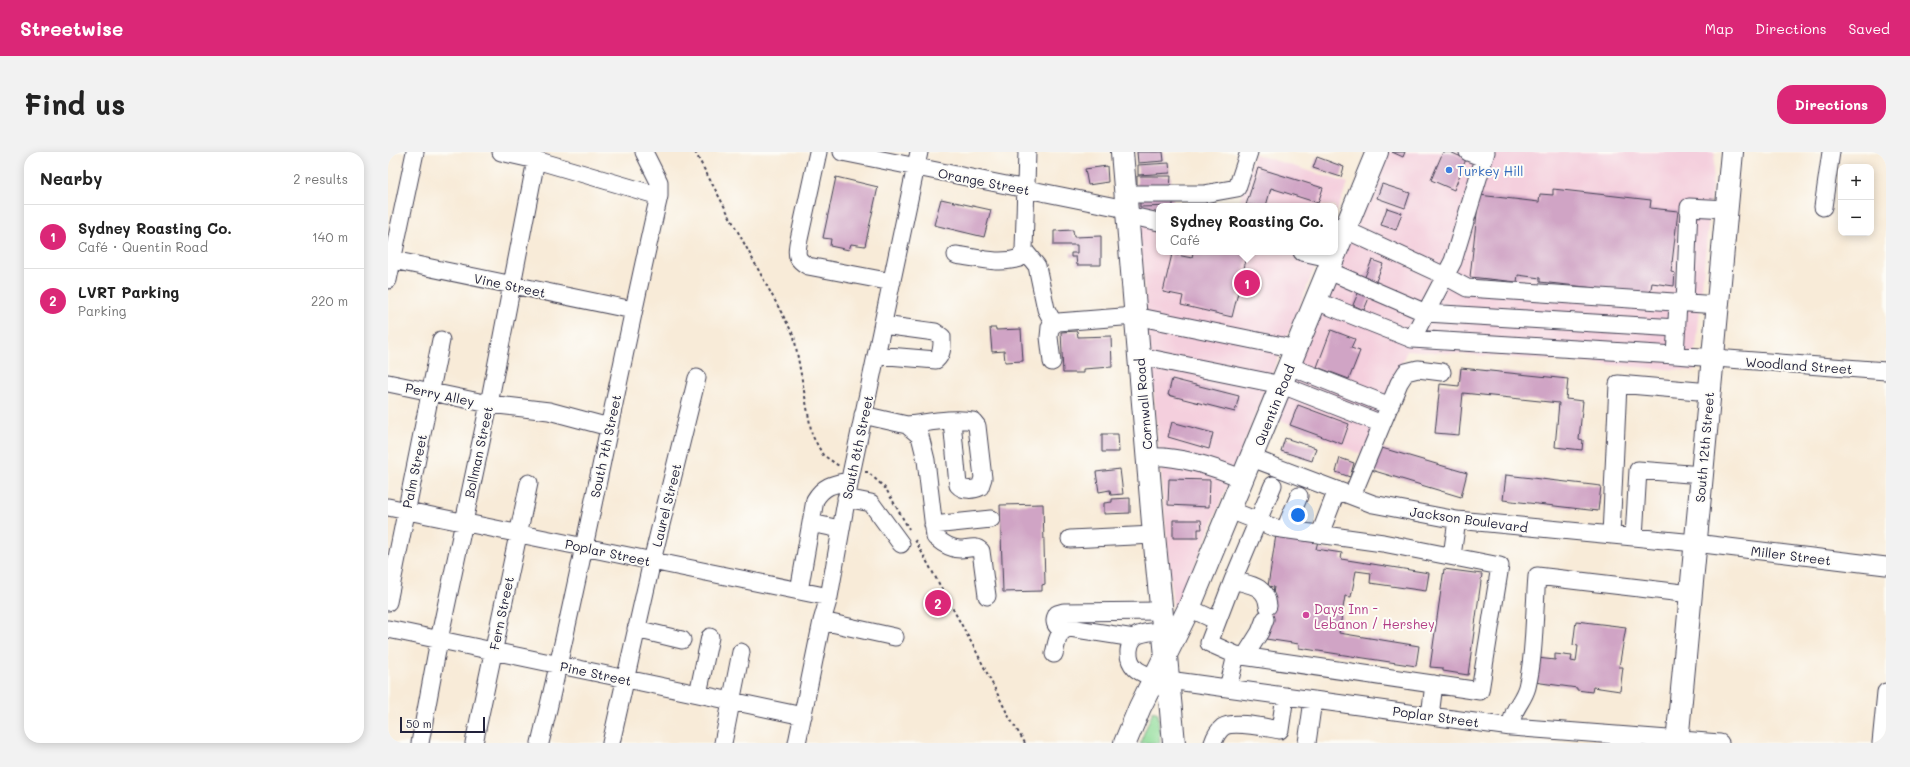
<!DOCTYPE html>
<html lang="en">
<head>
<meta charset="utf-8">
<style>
	:root { --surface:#fff; --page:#f2f2f2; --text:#222; --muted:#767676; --line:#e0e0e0; --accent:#db2777 }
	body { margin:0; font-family:Mali,sans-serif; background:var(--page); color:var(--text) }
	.controls { position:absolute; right:12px; top:12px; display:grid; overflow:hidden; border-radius:8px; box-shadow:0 2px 10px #0003 }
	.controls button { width:36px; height:36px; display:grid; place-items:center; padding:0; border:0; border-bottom:1px solid var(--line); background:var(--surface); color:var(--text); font:20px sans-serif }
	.scale { position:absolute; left:12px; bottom:10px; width:85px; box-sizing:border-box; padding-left:4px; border:2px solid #22223b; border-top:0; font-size:11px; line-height:14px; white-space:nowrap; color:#22223b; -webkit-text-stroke:3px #fdfcf7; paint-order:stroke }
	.you { position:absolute; left:910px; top:363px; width:14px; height:14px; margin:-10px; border:3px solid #fff; border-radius:50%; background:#1a73e8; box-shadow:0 0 0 6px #1a73e833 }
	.badge { display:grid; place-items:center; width:26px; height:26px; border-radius:50%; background:var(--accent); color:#fff; font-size:13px; font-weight:700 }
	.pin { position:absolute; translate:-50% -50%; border:2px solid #fff; box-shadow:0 1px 4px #0006 }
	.popup { position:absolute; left:768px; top:51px; width:182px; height:52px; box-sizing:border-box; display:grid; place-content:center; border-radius:8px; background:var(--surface); filter:drop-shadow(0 1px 3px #0005); font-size:13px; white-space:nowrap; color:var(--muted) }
	.popup b { font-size:15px; color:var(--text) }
	.popup::after { content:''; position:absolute; left:50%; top:100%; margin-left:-8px; border:8px solid transparent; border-top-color:var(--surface) }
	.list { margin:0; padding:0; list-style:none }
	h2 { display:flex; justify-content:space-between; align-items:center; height:52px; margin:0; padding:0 16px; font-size:17px }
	h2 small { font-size:13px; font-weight:400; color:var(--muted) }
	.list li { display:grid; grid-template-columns:26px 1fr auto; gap:12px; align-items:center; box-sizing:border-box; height:64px; padding:0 16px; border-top:1px solid var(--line) }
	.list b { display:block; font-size:15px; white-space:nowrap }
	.list p { margin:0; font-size:13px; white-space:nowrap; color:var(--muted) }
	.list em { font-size:13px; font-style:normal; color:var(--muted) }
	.map { position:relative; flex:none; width:1498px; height:591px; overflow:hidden; border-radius:16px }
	header { display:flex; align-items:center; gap:24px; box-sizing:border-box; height:56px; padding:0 20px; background:var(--accent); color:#fff }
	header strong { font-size:19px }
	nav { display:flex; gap:22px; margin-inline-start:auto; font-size:14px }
	.intro { display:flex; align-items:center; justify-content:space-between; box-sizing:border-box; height:96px; padding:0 24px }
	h1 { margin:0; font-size:28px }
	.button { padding:10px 18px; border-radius:16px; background:var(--accent); color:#fff; font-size:14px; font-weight:700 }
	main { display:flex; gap:24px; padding:0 24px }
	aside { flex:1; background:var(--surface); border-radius:16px; box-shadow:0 2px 10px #0003 }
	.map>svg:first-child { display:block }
	.built { fill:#f4cfdd }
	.green { fill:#8edb98; stroke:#587e6a }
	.building { fill:#d0a4c5 }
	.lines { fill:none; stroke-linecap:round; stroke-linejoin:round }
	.minor-casing { stroke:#424053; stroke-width:19 }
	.major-casing { stroke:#424053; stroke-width:24 }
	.highway-casing { stroke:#424053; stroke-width:24 }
	.path { stroke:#424053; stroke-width:2; stroke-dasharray:3 3; stroke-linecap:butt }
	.minor { stroke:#fff; stroke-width:17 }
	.major { stroke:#fff; stroke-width:22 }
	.highway { stroke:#fff; stroke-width:22 }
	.shop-dot { fill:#3f7fe0; stroke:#fdfcf7; stroke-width:1.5 }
	.hotel-dot { fill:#d1479c; stroke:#fdfcf7; stroke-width:1.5 }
	.labels { text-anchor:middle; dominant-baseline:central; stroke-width:4; stroke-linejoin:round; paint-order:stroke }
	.shop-label { font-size:13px; fill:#366cbe; stroke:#fdfcf7; text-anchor:start }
	.street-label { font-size:13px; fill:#22223b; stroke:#fdfcf7 }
	.hotel-label { font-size:13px; fill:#b23c85; stroke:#fdfcf7; text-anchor:start }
</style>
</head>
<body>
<header>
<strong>Streetwise</strong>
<nav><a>Map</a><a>Directions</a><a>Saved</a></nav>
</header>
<div class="intro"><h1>Find us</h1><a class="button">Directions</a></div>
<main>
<aside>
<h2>Nearby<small>2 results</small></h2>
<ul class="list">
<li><span class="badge">1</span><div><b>Sydney Roasting Co.</b><p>Café · Quentin Road</p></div><em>140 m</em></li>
<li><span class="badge">2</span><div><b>LVRT Parking</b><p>Parking</p></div><em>220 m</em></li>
</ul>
</aside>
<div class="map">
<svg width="1498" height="591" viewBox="0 0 1498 591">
	<rect width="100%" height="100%" fill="#fdfcf7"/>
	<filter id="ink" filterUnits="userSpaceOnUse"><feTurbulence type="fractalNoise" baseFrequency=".025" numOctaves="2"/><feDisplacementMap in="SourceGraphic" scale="8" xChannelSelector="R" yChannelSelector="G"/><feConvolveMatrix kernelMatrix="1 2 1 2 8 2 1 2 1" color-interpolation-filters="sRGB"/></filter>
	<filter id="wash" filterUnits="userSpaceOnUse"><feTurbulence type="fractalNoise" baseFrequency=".012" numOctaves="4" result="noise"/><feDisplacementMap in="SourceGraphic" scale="16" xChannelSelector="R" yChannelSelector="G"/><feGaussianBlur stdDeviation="0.9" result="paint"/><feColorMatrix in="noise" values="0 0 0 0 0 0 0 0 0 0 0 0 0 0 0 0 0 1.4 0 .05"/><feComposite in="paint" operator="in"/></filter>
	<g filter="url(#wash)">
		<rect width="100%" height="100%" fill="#f8ebd8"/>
		<path class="built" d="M998 0H1327L1306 219 1019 198 977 304 888 266Z
			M866 2 960 31 947 64V54H850Z
			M750 65 771 70V100H933L791 453 785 455Z"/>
		<path class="green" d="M765 559 770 561 772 591H752Z"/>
		<g id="blocks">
			<path class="building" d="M749 0H775L776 9 750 11Z
				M1004 0H1017L1015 5Z
				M1055 0H1062L1078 7 1066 38 1043 28Z
				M929 5 956 15 953 25 925 16Z
				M781 11 782 21 750 23V13Z
				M719 14 720 30 700 33 697 17Z
				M870 16 935 36 930 51 883 36 878 54 858 53Z
				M749 24H783L782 37H749Z
				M448 25 490 35 477 94 463 92 461 98 442 94 443 87 435 86Z
				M994 32 1022 41 1017 56 989 46Z
				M1165 37 1263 48 1262 56 1290 59 1283 120 1287 121 1286 134 1264 131 1262 142 1152 130V126L1130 123 1129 130 1082 125 1091 43 1151 50 1152 42 1165 43Z
				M752 42 785 43V54L752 55Z
				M553 47 603 58 596 85 546 73Z
				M999 56 1014 61 1008 78 993 73Z
				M685 78 686 85 713 84V113H689L688 105H683V101H689V93H666V79Z
				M805 100H860L844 165 793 153 795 144 775 140 784 102 804 106Z
				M984 108 995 112 976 158 965 153Z
				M602 176H608V178L633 177 635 209 617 210 616 199 604 200Z
				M943 178 967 187 963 196 972 199 961 227 929 215Z
				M689 179 690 185 723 184 724 215 695 217V221H675L673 180Z
				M1073 216 1180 227 1178 247 1195 249 1191 287 1195 288 1194 298 1167 295 1171 251 1075 241 1071 283 1047 281 1052 232 1071 234Z
				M784 227 851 244 847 260 780 243Z
				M910 253 961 272 954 292 902 273Z
				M784 270 825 281 821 297 780 285Z
				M714 282H730L731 300H714Z
				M897 286 928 296 924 309 893 299Z
				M987 294 1079 321 1073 345 980 317Z
				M952 306 966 311 962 325 948 320Z
				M732 317 735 342 723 343 722 338 711 340 708 320Z
				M1118 323 1213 334 1210 359 1115 348Z
				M781 327 822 328 821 355 780 353Z
				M742 346V361L716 362V351L724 350V347Z
				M655 352 657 432 654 433V439L615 440 612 353Z
				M785 368H813L814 377H810V386H785Z
				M888 383 930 389 928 397 954 401 953 407 1041 421 1038 439 982 431 983 421 968 419 963 445 957 444 951 481 1031 494 1028 514 911 496V492L878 487 886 435 880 434Z
				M1056 417 1094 422 1080 523 1055 519V516L1042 515Z
				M1188 469 1238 475 1231 515H1235L1232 539 1205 535 1204 540 1189 538V536L1146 530 1149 506 1167 508V502L1184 504 1183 509 1188 510 1190 494 1185 493Z"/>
		</g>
	</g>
	<g filter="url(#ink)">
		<use href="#blocks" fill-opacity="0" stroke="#424053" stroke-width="1"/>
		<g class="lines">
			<g class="minor-casing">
				<path id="minor" d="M113 0 148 8 271 44
					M430 0 410 92C408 104 409 108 420 114L504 130
					M454 0 738 57
					M1080 0 1096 6
					M737 42H816L849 36 861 0
					M1435 55 1443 0
					M739 63 771 70
					M947 74 958 78 1057 124 1079 136 1330 153
					M636 98 649 114 658 157 666 172
					M914 100 946 107
					M568 103C591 106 610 113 632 106L636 98 639 0
					M0 107 245 158
					M941 119 1038 161 1289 176
					M0 128 27 0
					M928 149 1024 187 1287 203 1498 219
					M1297 151 1301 55 1339 57
					M1024 187 1065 109 1098 0
					M488 203 548 208C555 202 554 193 554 185L547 180 495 173
					M1287 203 1290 151
					M751 204 894 233 994 272
					M664 210 661 185 662 175 670 170 747 164 909 197
					M901 214 1002 254
					M0 231 101 252 161 259 221 275
					M475 263 519 273 532 284 538 308 547 385C554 391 562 397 572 397 580 397 587 393 593 399L599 444
					M519 273C538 271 566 265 585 269L589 274 595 326 592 335C586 338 575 339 570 333L564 269
					M759 305C789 303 827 315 855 327
					M864 306 985 352 1069 368 1307 391 1498 414
					M964 344 1011 231 1018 220 1030 217 1054 220
					M458 346 483 351 513 392
					M0 355 441 445
					M423 371 452 377
					M545 373 603 367
					M897 377 911 344
					M932 382 949 338
					M1223 383 1230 232 1322 240
					M1246 385 1250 318 1314 323
					M682 387 766 383
					M1064 404 1069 368
					M845 428C862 433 878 433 880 454
					M411 439 427 348C436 333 446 332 461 329
					M0 450 53 188
					M801 456 829 469
					M434 469 507 485
					M0 477 415 564
					M248 477 294 488
					M674 478C667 474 665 469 669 462L676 460 773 459
					M788 481C776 479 762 478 750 483 739 489 738 507 747 516 752 521 760 523 766 526L1123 575 1332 591
					M666 502C669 491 669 478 682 476L746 486
					M848 503 821 491 845 428 885 333
					M857 504 872 480 877 467
					M840 536 848 503 1092 539 1112 414 995 391 887 376 842 358
					M310 542 322 485
					M1042 564 1046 532
					M1123 575C1124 556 1135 550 1139 535 1147 502 1146 459 1149 424L1303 442
					M32 591 51 488 101 252 148 8
					M86 591 141 331
					M152 591C196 410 229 226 271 44V30L256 0
					M223 591 264 409 309 226
					M335 591 353 500
					M409 591 434 469 441 445 462 327 531 0
					M825 591C827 585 830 579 835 575 846 568 879 576 892 578L897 544
					M919 591 925 548
					M1493 591 1498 540"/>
			</g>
			<g class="major-casing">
				<path id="major" d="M734 0 766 383 778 504
					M1289 591 1344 0"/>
			</g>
			<g class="highway-casing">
				<path id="highway" d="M778 504 786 591
					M737 591 752 555 801 456 989 0"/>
			</g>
			<path class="path" d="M307 0 406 184 424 283 435 303 451 314
				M477 320H480L498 337 521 377
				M527 388 588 499 621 565 637 591"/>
			<use href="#minor" class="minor"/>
			<use href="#major" class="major"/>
			<use href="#highway" class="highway"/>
		</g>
	</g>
	<circle class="shop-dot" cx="1061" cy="18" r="4"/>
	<circle class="hotel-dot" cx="918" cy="463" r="4"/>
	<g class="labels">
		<g class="shop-label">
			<text x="1069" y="18">Turkey Hill</text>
		</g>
		<g class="street-label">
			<text transform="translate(596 29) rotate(11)">Orange Street</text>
			<text transform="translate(122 133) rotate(12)">Vine Street</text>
			<text transform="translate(1411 213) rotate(4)">Woodland Street</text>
			<text transform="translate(52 242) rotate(12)">Perry Alley</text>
			<text transform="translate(755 252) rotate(-95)">Cornwall Road</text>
			<text transform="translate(886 253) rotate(-68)">Quentin Road</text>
			<text transform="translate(217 294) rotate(-78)">South 7th Street</text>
			<text transform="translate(469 295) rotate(-78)">South 8th Street</text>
			<text transform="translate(1316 295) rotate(-85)">South 12th Street</text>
			<text transform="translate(90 300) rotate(-78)">Bollman Street</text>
			<text transform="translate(26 319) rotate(-78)">Palm Street</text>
			<text transform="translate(278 353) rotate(-76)">Laurel Street</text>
			<text transform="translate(1081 367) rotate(8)">Jackson Boulevard</text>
			<text transform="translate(220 400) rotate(12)">Poplar Street</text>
			<text transform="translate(1403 403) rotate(7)">Miller Street</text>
			<text transform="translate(113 461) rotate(-78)">Fern Street</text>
			<text transform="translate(208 521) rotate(12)">Pine Street</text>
			<text transform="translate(1048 564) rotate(8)">Poplar Street</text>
		</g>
		<g class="hotel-label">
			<text x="926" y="456">Days Inn -<tspan x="926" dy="15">Lebanon / Hershey</tspan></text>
		</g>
	</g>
</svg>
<div class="controls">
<button>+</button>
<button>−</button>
</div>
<div class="scale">50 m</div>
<div class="you"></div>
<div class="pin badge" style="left:859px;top:131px">1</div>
<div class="popup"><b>Sydney Roasting Co.</b>Café</div>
<div class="pin badge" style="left:550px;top:451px">2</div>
</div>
</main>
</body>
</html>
